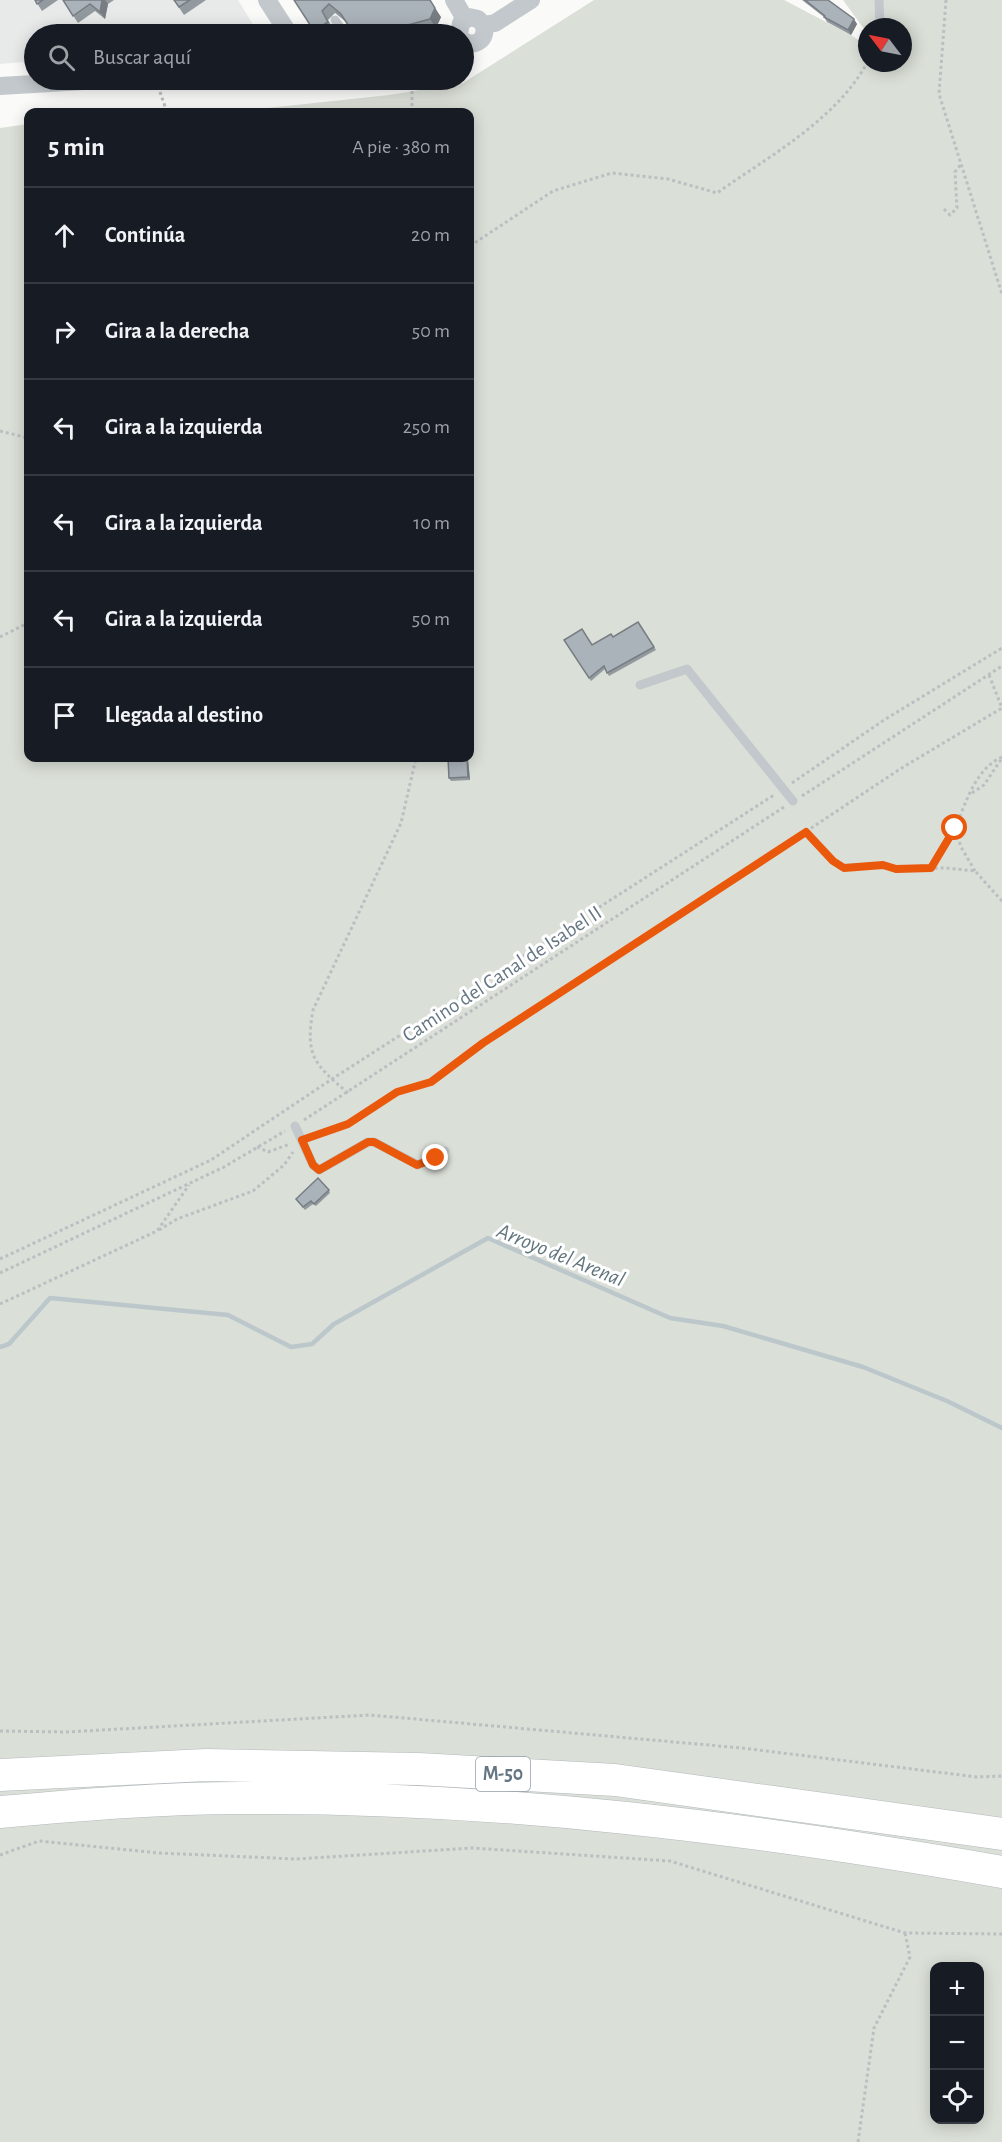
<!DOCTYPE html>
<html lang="es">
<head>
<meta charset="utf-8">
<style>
	:root { --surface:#171b24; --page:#242831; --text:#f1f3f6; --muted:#9ea1a6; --line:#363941 }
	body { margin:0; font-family:"Alegreya Sans",sans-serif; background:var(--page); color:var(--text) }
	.controls { position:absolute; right:18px; bottom:18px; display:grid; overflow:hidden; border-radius:12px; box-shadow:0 3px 15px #0003 }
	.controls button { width:54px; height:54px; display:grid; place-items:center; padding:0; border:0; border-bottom:2px solid var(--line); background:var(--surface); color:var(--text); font:30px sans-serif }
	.compass { position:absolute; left:858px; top:18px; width:54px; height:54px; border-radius:50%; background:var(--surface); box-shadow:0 3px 15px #0003; rotate:302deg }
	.stop { position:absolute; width:18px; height:18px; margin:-14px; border:4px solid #ea580c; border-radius:50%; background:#fff }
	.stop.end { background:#ea580c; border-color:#fff; box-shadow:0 2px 6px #0008 }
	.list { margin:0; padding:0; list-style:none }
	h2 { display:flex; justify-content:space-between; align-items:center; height:78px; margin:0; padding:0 24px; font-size:26px }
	h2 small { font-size:20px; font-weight:400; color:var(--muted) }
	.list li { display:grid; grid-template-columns:39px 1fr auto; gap:18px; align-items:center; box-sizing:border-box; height:96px; padding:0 24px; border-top:2px solid var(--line) }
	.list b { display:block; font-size:22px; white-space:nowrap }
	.list em { font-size:20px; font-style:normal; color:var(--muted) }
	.icon { flex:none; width:33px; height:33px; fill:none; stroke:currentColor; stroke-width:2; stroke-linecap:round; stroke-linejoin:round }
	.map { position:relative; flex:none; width:1002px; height:2142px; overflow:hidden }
	.search { position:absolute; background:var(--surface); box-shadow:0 3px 15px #0003; left:24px; top:24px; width:450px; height:66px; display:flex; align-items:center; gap:15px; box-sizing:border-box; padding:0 21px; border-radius:33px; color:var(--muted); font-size:22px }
	.panel { position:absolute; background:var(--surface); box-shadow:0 3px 15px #0003; left:24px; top:108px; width:450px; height:654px; border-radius:12px }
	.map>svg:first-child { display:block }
	.built { fill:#e8e9e9 }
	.green { fill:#dadfd7; fill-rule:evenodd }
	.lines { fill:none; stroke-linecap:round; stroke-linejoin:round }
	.stream { stroke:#bbc7cb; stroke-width:4.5 }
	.motorway-casing { stroke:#b4b9bd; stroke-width:33 }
	.path { stroke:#bbbfc2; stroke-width:3; stroke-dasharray:3 3; stroke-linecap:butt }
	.service { stroke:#c3c8cc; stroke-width:9 }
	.minor { stroke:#c3c8cc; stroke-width:18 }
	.motorway { stroke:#fff; stroke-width:32 }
	.wall { fill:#929a9f }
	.shaded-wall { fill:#777d82 }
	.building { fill:#aab3b9; stroke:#777d82; stroke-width:1.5 }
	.route { stroke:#ea580c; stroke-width:8 }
	.labels { text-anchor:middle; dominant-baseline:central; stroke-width:6; stroke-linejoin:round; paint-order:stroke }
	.shield { fill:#fff; stroke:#939fa8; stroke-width:1.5 }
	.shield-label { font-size:20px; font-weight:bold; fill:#657683 }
	.street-label { font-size:21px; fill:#657683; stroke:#fff }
	.water-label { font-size:22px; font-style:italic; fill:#60757c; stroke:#fff }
</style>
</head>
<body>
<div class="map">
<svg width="1002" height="2142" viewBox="0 0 1002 2142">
	<rect width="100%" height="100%" fill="#fafaf8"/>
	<path class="built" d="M0 0H238L259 34H34V61L0 64Z"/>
	<path class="green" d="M594 0H784L851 35 867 46V63H903V27H867V33L843 0H1002V2142H0V128L28 124V758H470V112H232L389 95 463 83ZM934 1966H980V2120H934Z"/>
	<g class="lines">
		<path class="stream" d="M0 1347 9 1344 50 1298 228 1315 291 1347 312 1344 334 1324 488 1238 670 1318 723 1326 863 1367 947 1401 1002 1428"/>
		<g class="motorway-casing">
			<path id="motorway" d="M0 1775 206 1765 418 1769 615 1780 1002 1834
				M0 1812C80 1805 162 1798 243 1798 498 1796 751 1828 1002 1872"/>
		</g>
		<path class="path" d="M946 0 939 94 1002 294
			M160 92 167 112
			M412 112V81
			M944 209 950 215 957 208 955 172 961 164
			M470 246 553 191 612 173 668 179 717 193C769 156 835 121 867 63
			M0 431 28 438
			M0 637 28 623
			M989 675 1002 708
			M792 783 884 720 1002 648
			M972 793 984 785 1002 758
			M802 796 1002 666
			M806 832 833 861 844 868 883 865 896 869 946 868 975 871 1002 901
			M931 868 955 828
			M975 871 961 847 955 828C966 803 975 769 1002 757
			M348 1093C314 1064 305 1056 313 1010L401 823 416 758
			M304 1120 784 807
			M313 1136 348 1124 397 1092 431 1082 483 1043 586 978 900 769 1002 708
			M257 1147 268 1152 290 1144
			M159 1230 177 1219 253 1191 284 1165 293 1152
			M0 1259 211 1160 332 1079 774 795
			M0 1273 224 1167 285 1131
			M0 1304 157 1231 189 1185
			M0 1731 66 1732 370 1715 742 1748 977 1777 1002 1776
			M0 1855 39 1841 159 1853 296 1859 472 1848 670 1861 905 1933 1002 1934
			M858 2142 874 2028 910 1957 905 1933"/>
		<path class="service" d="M879 0 880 27
			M335 20 345 34
			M640 685 687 669 793 801
			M295 1126 313 1165 319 1170 368 1142H374L418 1165 445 1151"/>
		<path class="minor" d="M267 0 289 34
			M454 0 465 19
			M484 25 495 23 531 0
			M459 34 461 23 469 17 478 19 484 25C486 37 481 43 470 44L464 41
			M0 86 101 80"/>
		<use href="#motorway" class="motorway"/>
	</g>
	<path class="wall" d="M35 0H58L42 11Z
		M63 0H114L108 4 105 19 95 11 78 23Z
		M174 0H206L184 15Z
		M294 0 441 17 436 28 412 34H354L346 22 335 13 328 20 335 31 329 34H317Z
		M802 0H828L857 24 851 35 827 22 824 17Z
		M638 622 656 650 609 676 605 669 591 681 564 640 592 645 613 637Z
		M448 758H467L468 759 470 780 451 781 449 778Z
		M329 1190 330 1193 316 1206 313 1204 305 1210 296 1199Z"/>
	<path class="shaded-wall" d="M102 0H105L108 4 105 19 100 12Z
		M430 0 441 17 436 28 430 19Z
		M854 19 857 24 851 35 848 30Z
		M467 758 468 759 470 780 468 777Z"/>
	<path class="building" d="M35 0H43L37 4Z
		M63 0H102L100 12 90 4 73 16Z
		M174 0H190L179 7Z
		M294 0H430L435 8 430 19 393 29 352 31 341 14 329 4 322 11 328 22 314 31Z
		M805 0H828L854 19 848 30 824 17 825 16Z
		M638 622 654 647 607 673 604 666 589 678 564 640 582 629 592 645 611 634 613 637Z
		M448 758H467L468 777 449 778Z
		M318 1178 329 1190 314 1204 311 1201 303 1207 296 1199Z"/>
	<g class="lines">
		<path class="route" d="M436 1158 417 1165 374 1142H368L319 1170 313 1165 302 1140 348 1124 397 1092 431 1082 483 1043 806 832 833 861 844 868 883 865 896 869 931 868 955 828"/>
	</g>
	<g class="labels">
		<rect class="shield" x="476" y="1757" width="54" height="34" rx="4.5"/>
		<g class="shield-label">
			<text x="503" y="1774">M-50</text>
		</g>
		<g class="street-label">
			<text transform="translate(502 974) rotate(-33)">Camino del Canal de Isabel II</text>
		</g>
		<g class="water-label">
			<text transform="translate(561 1255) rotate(22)">Arroyo del Arenal</text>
		</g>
	</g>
</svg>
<div class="controls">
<button>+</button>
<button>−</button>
<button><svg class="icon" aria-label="locate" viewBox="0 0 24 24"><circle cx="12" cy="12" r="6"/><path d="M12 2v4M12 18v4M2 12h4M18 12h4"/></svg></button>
</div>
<svg class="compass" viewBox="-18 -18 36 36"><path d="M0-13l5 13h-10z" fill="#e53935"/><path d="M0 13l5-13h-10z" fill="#9ea1a6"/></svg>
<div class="stop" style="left:955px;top:828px"></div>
<div class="stop end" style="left:436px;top:1158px"></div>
<div class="search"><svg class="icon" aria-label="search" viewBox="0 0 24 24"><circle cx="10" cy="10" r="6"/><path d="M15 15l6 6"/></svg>Buscar aquí</div>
<section class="panel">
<h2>5 min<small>A pie · 380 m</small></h2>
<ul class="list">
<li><svg class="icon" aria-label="ahead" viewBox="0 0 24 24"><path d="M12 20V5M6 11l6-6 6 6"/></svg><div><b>Continúa</b></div><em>20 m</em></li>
<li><svg class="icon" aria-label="right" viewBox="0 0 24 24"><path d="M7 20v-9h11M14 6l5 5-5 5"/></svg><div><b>Gira a la derecha</b></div><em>50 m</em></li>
<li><svg class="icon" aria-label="left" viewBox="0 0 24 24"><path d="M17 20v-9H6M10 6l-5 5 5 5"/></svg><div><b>Gira a la izquierda</b></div><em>250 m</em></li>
<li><svg class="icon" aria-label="left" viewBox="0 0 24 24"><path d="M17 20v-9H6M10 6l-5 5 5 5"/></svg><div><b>Gira a la izquierda</b></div><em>10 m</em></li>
<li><svg class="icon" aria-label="left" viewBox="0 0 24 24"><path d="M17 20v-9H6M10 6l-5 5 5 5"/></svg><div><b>Gira a la izquierda</b></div><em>50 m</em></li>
<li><svg class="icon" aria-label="arrive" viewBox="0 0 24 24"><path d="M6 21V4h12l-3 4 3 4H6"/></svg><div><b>Llegada al destino</b></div></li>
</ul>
</section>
</div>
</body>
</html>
